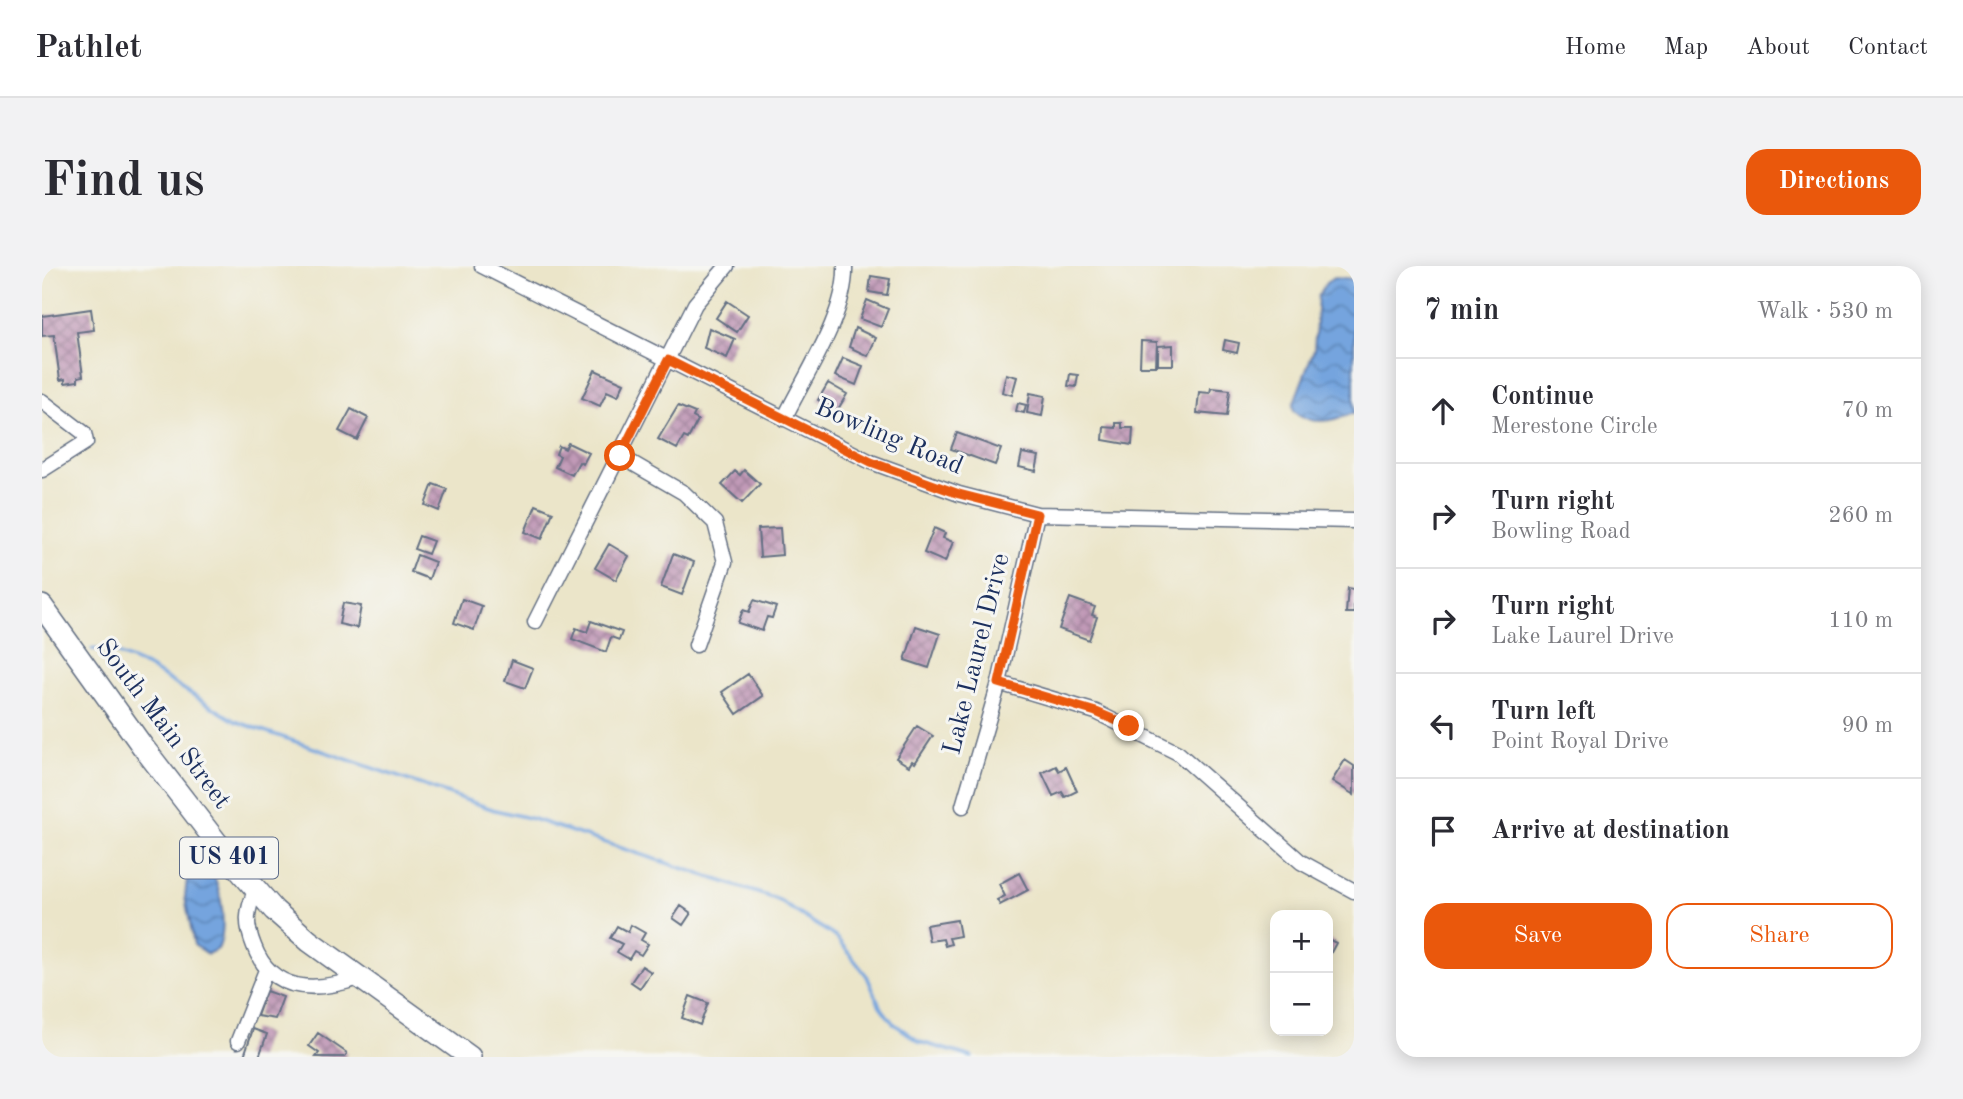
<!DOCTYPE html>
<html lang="en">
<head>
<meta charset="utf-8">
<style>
	:root { --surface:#fff; --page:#f2f2f3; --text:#2b2b33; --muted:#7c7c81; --line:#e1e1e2; --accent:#ea580c }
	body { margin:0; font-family:"Old Standard TT",serif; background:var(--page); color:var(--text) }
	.controls { position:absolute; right:21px; bottom:21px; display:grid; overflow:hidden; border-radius:14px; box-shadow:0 4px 18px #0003 }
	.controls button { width:63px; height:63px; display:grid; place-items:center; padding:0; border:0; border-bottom:2px solid var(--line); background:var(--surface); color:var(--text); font:35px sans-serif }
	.stop { position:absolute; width:21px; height:21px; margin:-16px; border:5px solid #ea580c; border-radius:50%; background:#fff }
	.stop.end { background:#ea580c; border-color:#fff; box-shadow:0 2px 7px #0008 }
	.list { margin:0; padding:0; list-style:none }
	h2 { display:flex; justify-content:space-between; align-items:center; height:91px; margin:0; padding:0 28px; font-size:30px }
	h2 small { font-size:23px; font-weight:400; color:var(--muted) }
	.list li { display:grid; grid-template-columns:46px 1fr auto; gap:21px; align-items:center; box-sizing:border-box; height:105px; padding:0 28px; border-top:2px solid var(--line) }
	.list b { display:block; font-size:26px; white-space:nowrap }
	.list p { margin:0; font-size:23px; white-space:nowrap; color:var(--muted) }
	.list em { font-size:23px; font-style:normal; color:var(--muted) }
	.actions { display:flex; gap:14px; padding:21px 28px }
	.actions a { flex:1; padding:16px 0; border:2px solid var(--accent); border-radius:21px; text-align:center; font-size:24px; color:var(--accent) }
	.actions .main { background:var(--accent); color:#fff }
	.icon { flex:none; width:38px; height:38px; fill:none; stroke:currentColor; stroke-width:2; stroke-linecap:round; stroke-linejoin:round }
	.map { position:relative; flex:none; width:1312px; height:791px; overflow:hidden; border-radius:21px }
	header { display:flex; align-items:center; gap:42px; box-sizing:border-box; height:98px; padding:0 35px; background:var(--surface); border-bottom:2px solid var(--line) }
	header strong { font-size:33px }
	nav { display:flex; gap:38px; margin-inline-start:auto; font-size:24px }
	.intro { display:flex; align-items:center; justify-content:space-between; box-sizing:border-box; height:168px; padding:0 42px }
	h1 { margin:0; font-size:49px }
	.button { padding:18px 32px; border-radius:21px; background:var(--accent); color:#fff; font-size:24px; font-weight:700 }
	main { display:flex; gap:42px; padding:0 42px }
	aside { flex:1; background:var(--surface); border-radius:21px; box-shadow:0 4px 18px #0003 }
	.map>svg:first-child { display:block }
	.water { fill:url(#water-waves); stroke:#486a9e; stroke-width:2 }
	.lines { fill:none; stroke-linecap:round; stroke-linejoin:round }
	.stream { stroke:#74a4de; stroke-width:3.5 }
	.building { fill:url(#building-cross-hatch) }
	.minor-casing { stroke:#646f83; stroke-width:17 }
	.highway-casing { stroke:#646f83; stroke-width:24 }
	.minor { stroke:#fff; stroke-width:14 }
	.highway { stroke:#fff; stroke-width:21 }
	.route { stroke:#ea580c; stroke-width:9 }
	.labels { text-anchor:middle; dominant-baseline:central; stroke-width:6; stroke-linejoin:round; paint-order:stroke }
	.shield { fill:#f6f6f2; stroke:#5d6b8a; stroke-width:2 }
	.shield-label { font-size:24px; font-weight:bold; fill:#1b2f5e }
	.street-label { font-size:26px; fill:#1b2f5e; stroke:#f6f6f2 }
</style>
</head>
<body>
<header>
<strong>Pathlet</strong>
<nav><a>Home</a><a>Map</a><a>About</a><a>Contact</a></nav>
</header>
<div class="intro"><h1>Find us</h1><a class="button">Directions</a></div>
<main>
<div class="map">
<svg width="1312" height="791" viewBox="0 0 1312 791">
	<defs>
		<pattern id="water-waves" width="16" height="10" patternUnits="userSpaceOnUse" patternTransform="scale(1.75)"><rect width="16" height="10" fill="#74a4de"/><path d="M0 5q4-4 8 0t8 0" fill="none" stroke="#5e86b7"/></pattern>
		<pattern id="building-cross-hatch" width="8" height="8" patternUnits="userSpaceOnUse" patternTransform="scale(1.75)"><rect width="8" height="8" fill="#c19ab7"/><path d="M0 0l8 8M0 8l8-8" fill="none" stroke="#9c7e98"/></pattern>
	</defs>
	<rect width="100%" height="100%" fill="#f6f6f2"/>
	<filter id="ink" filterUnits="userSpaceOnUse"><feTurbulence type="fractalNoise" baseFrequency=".0143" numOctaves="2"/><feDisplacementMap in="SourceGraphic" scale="14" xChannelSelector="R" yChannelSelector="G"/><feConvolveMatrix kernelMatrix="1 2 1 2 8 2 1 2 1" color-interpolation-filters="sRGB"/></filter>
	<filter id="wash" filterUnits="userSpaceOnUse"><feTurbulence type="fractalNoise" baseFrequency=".00686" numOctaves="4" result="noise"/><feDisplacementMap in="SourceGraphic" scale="28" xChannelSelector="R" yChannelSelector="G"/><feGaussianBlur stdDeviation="1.57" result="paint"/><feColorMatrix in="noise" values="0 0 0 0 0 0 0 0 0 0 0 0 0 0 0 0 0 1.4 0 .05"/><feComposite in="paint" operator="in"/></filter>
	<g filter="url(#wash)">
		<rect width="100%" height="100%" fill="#ebe5c9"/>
		<path class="water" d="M1292 12 1312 14V147C1291 155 1270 161 1252 145L1251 139 1272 84 1276 31 1284 17Z
			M159 595C180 605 186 664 176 683L165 688 152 679 143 631 146 603Z"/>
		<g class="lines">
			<path class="stream" d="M50 383 69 385 106 401 193 455 453 544 491 553 734 633 794 671 825 710 838 740 851 757 878 776 930 791"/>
		</g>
		<g id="blocks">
			<path class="building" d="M829 10 848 13 845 29 827 26Z
				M825 34 846 43 839 61 818 53Z
				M685 35 706 49 695 66 674 52Z
				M49 43 52 64 35 66 41 110 36 111V115L23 117V113L18 114 12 69 0 70V50Z
				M667 62 693 73 685 92 662 82Z
				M813 62 834 72 826 90 807 81Z
				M1183 74 1197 77 1195 87 1181 84Z
				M1099 75 1115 76 1114 100H1098Z
				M1131 79V99H1116V80Z
				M801 92 821 100 814 119 793 110Z
				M553 104 582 117 576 130 565 125 558 140 540 132Z
				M964 108 975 111 970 129 960 126Z
				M1028 108 1036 109 1034 121 1026 120Z
				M786 117 805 128 795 145 776 134Z
				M1169 122 1188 124 1185 150 1155 147 1157 126 1168 127Z
				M988 127 1003 130 1000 150 985 147Z
				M976 137 984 139 982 147 974 145Z
				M636 140 653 147 651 151 656 154 646 173 642 171 635 183 616 173Z
				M309 143 326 152 315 174 297 165Z
				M1074 157H1080V162H1091L1090 179 1061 174 1062 161 1074 162Z
				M915 167 959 183 953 199 909 183Z
				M526 177 547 187 541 198 537 196 530 209 513 201 518 190 514 188 517 180 523 183Z
				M980 187 997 190 994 205 977 201Z
				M702 204 718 218 700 237 680 219 693 205 698 209Z
				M391 218 405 223 397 245 383 239Z
				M494 239 511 246 500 273 483 266Z
				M738 262 740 289 718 291 716 263Z
				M892 262 903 267 901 272 911 276 903 296 882 287Z
				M377 270 391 275 386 288 372 283Z
				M567 278 587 290 574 314 553 302Z
				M631 288 652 296 640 329 619 321Z
				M375 289 393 296 387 313 369 306Z
				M1306 322 1312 323V347H1304Z
				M1028 332 1053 341 1050 349 1055 351 1047 374 1017 363Z
				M420 333 440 340 432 364 412 357Z
				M712 334 734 341 730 352 725 351 720 365 696 357 701 344 707 346Z
				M301 337 319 340 315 362 297 358Z
				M549 355 580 366 577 374 569 371 564 386 530 373 534 362 545 366Z
				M874 360 898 368 887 402 863 394Z
				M470 394 491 402 483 422 463 415Z
				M706 408 721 430 695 448 680 426Z
				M875 460 891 470 873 497 870 495 867 500 854 492Z
				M1303 494 1312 500V529L1290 515Z
				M1014 500 1017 505 1024 501 1035 525 1023 531 1020 526 1011 530 1000 507Z
				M977 607 986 624 958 639 955 634 963 630 957 618Z
				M639 640 649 647 641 659 631 652Z
				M915 654 918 670 907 672 909 678 903 680 901 673 887 675 884 659Z
				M589 659 603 667 599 674 606 678 599 689 592 685 587 693 575 686 580 678 568 672 575 660 586 666Z
				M1286 673 1294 677 1286 692Z
				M600 700 609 706 598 722 589 716Z
				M224 725 241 731 233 753 215 750Z
				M648 730 666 737 658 759 640 752Z
				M211 763 225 768 217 791 202 790Z
				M276 767 305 787 303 791H274L277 787 267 780Z"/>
		</g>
	</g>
	<g filter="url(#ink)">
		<use href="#blocks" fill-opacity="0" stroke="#646f83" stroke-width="2"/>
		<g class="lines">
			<g class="minor-casing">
				<path id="minor" d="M440 0 829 196 917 228 995 248 1312 255
					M0 135 42 167 44 176 0 204
					M742 153C763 109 805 48 803 0
					M578 190 642 227 673 257 683 296 654 379
					M493 356 653 38 685 0
					M957 417 1054 446 1136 487 1259 596 1312 625
					M921 540 957 417 995 248
					M214 623C204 645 203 658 212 680 230 728 274 726 317 712
					M196 775 224 704"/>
			</g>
			<g class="highway-casing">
				<path id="highway" d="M0 340 101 481 186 591 232 644 267 675 428 791"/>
			</g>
			<use href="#minor" class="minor"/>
			<use href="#highway" class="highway"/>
		</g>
	</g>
	<g class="lines" filter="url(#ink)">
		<path class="route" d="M578 190 626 94 829 196 917 228 995 248 957 417 1054 446 1087 460"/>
	</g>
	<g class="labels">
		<rect class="shield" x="138" y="571.5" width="98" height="41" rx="5"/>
		<g class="shield-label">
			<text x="187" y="592">US 401</text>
		</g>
		<g class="street-label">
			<text transform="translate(847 171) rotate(23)">Bowling Road</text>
			<text transform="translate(935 388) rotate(-76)">Lake Laurel Drive</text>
			<text transform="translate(121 458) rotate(53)">South Main Street</text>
		</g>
	</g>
</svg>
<div class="controls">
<button>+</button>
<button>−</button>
</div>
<div class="stop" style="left:578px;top:190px"></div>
<div class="stop end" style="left:1087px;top:460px"></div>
</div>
<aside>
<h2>7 min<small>Walk · 530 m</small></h2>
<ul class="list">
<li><svg class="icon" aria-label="ahead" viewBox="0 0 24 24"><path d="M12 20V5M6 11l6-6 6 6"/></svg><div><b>Continue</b><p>Merestone Circle</p></div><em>70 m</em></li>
<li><svg class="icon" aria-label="right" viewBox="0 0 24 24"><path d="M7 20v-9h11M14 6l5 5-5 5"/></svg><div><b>Turn right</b><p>Bowling Road</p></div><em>260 m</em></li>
<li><svg class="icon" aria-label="right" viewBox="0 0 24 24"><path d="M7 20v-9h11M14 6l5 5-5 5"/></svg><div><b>Turn right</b><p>Lake Laurel Drive</p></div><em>110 m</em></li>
<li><svg class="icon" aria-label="left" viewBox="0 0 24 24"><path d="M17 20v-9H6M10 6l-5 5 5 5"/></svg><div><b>Turn left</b><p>Point Royal Drive</p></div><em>90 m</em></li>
<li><svg class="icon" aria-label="arrive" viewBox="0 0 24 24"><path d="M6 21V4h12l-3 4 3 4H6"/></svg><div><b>Arrive at destination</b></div></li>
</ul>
<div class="actions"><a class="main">Save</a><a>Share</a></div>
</aside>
</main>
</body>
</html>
